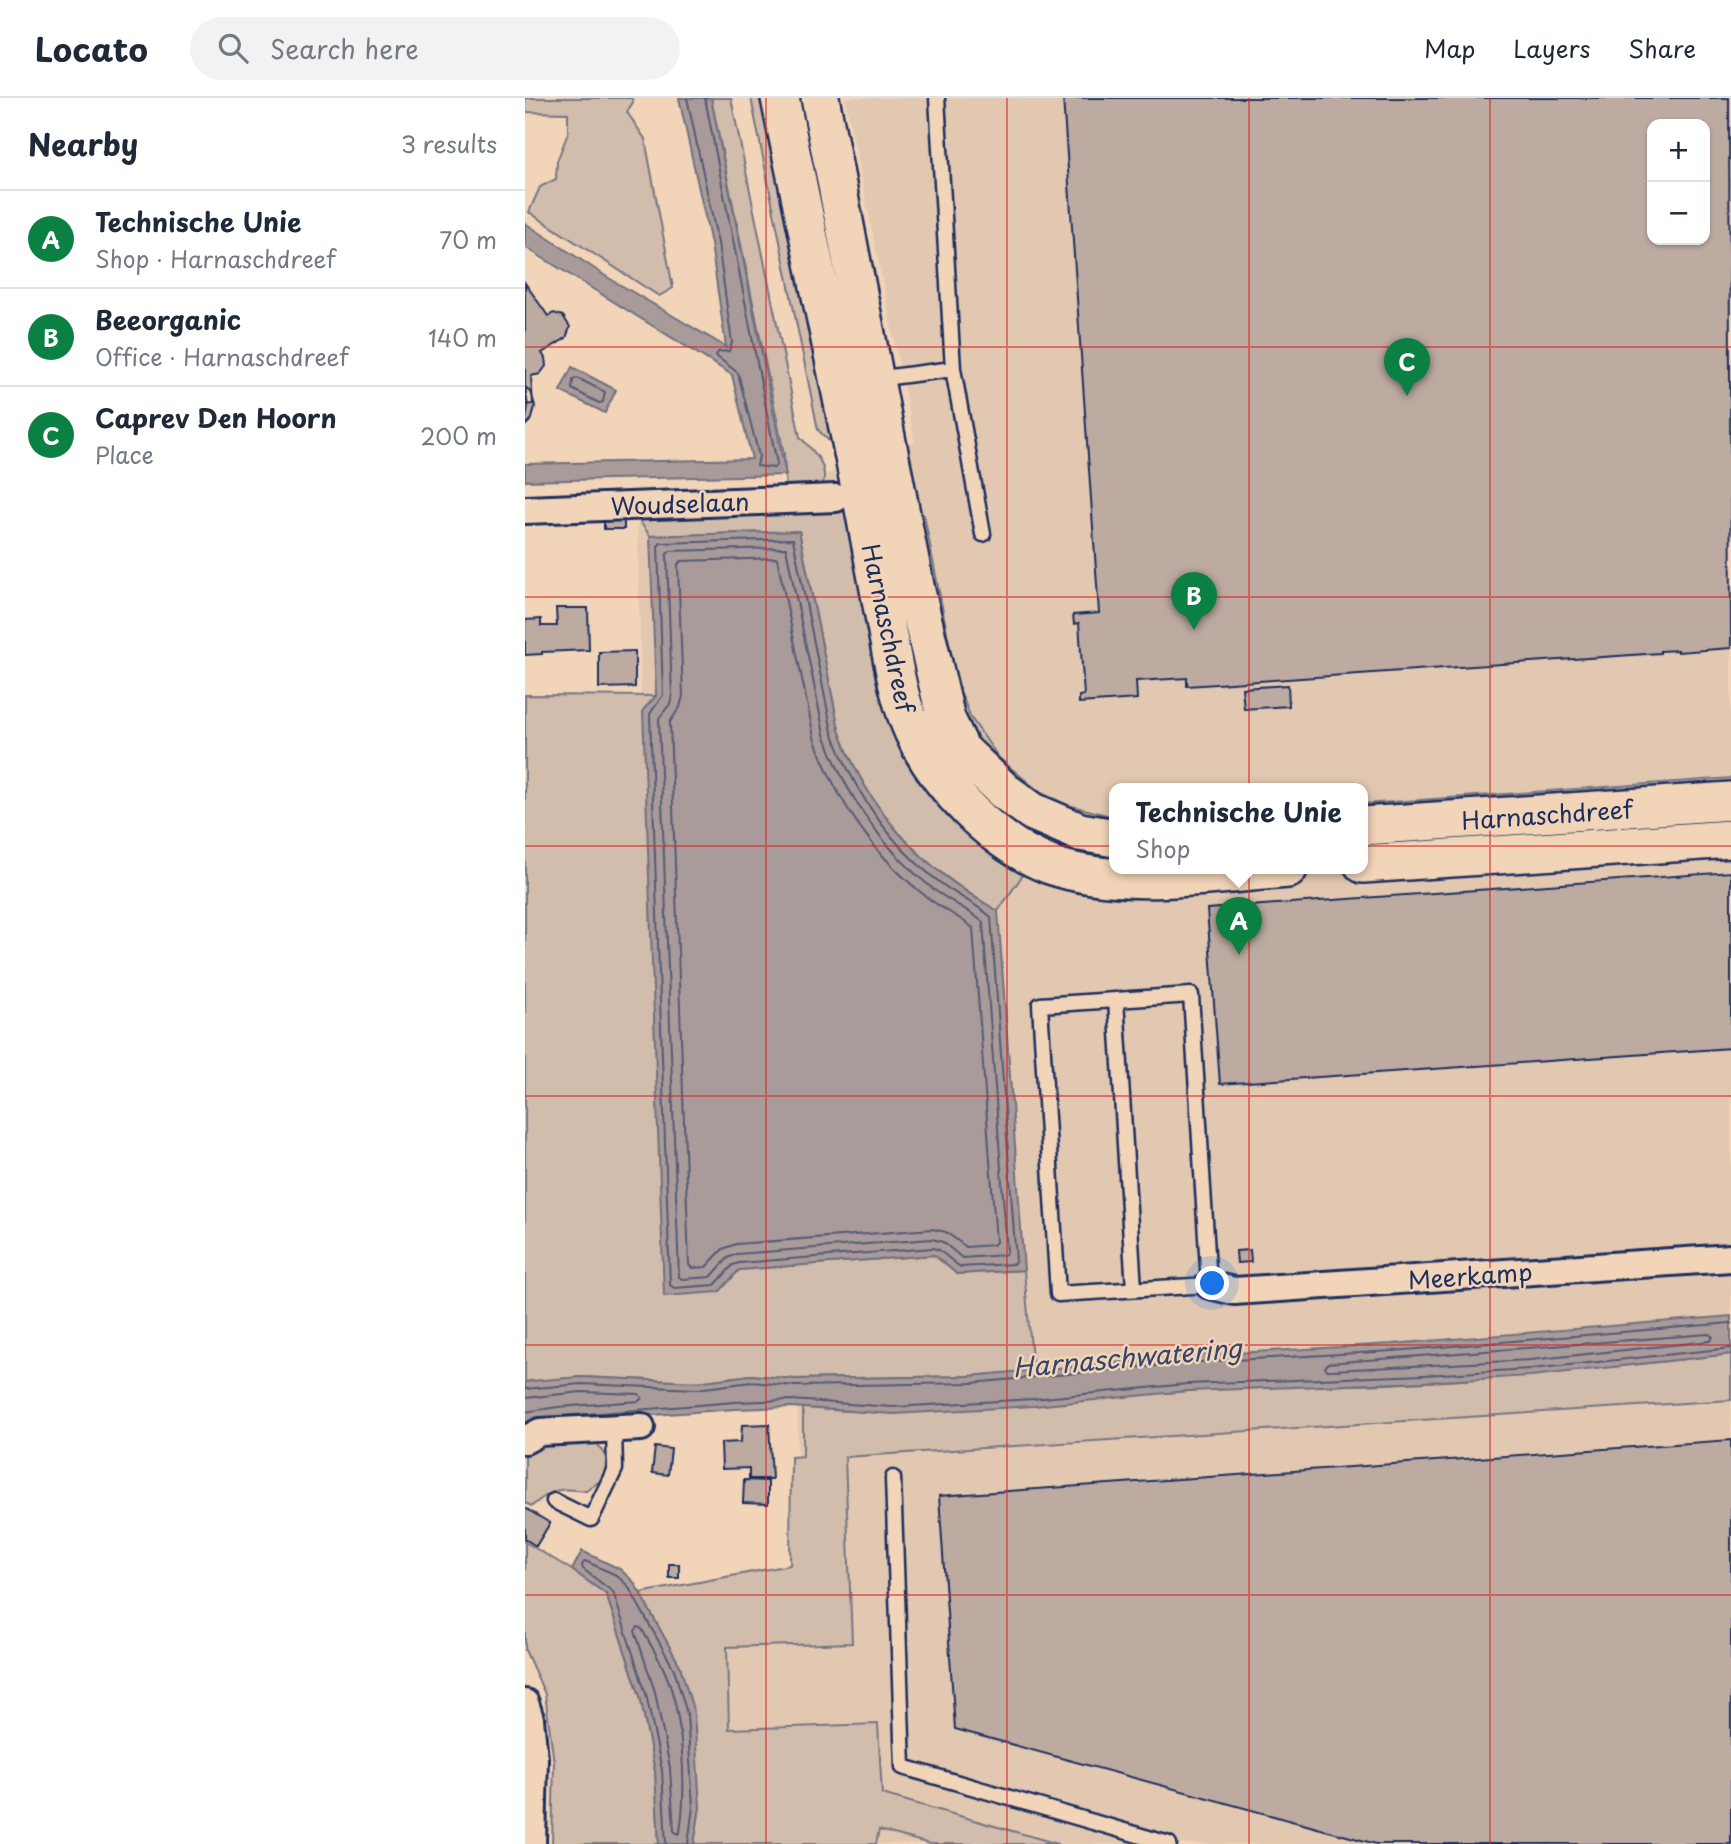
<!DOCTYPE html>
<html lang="en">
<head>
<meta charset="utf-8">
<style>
	:root { --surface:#fff; --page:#f2f2f3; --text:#1f2937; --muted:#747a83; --line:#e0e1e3; --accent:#0b8043 }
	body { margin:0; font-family:"Playpen Sans",sans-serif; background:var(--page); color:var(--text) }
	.controls { position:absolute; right:21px; top:21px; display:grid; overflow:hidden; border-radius:14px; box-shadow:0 2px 5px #0004 }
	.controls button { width:63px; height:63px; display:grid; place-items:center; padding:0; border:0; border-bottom:2px solid var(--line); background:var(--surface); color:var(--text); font:35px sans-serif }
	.you { position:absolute; left:688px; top:1186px; width:24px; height:24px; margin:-18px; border:5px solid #fff; border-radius:50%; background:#1a73e8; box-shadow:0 0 0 10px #1a73e833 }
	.badge { display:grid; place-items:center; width:46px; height:46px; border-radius:50%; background:var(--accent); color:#fff; font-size:23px; font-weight:700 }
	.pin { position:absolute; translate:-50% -58px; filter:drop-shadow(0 2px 4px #0008) }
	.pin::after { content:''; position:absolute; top:37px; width:24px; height:21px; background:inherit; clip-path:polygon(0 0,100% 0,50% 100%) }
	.popup { position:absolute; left:584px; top:685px; width:259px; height:91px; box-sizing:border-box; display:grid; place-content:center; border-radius:14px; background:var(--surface); filter:drop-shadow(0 2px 5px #0005); font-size:23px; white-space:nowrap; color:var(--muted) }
	.popup b { font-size:26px; color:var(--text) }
	.popup::after { content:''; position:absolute; left:50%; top:100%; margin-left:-14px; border:14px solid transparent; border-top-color:var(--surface) }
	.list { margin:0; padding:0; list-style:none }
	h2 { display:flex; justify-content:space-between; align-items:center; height:91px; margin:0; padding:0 28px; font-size:30px }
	h2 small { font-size:23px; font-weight:400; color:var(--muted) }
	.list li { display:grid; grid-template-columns:46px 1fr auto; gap:21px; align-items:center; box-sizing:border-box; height:98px; padding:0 28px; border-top:2px solid var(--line) }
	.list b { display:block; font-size:26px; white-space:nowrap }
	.list p { margin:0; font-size:23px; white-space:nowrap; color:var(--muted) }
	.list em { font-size:23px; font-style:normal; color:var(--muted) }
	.icon { flex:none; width:38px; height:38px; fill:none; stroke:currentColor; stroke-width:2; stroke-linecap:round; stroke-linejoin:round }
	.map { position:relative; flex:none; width:1206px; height:1746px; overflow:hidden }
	header { display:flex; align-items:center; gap:42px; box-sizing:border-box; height:98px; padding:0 35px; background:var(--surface); border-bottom:2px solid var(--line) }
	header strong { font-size:33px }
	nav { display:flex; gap:38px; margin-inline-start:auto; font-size:24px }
	.search { width:490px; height:63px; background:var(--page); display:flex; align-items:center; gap:18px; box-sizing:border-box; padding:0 24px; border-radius:38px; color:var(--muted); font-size:26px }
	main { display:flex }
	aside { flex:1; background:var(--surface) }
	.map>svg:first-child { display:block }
	.built { fill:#e2c8b1; fill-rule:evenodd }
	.green { fill:#d2bcab; stroke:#767684; stroke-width:2 }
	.water { fill:#a99b99; stroke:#707081; stroke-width:2 }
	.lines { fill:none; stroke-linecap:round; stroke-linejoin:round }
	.shore { stroke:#545a76; stroke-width:2 }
	.building { fill:#bdaba2; stroke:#1b2f5e; stroke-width:2; fill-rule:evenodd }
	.lane-casing { stroke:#1b2f5e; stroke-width:19 }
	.street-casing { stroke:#1b2f5e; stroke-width:32 }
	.secondary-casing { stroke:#1b2f5e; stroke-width:42 }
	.lane { stroke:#f2d4b8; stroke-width:14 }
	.street { stroke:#f2d4b8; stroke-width:26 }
	.secondary { stroke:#f2d4b8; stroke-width:37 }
	.grid { fill:none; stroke:#d62828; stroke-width:2; stroke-opacity:0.55 }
	.labels { text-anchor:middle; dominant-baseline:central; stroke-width:5; stroke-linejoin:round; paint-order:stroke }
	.street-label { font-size:24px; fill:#1b2f5e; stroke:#f2d4b8 }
	.water-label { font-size:26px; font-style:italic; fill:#37456a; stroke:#f2d4b8 }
</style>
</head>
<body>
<header>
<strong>Locato</strong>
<div class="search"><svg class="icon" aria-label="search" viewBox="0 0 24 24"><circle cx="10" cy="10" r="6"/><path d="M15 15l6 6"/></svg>Search here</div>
<nav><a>Map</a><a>Layers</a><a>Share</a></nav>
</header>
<main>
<aside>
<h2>Nearby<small>3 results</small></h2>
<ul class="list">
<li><span class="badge">A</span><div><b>Technische Unie</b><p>Shop · Harnaschdreef</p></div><em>70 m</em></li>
<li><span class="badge">B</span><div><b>Beeorganic</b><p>Office · Harnaschdreef</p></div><em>140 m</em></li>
<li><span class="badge">C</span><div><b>Caprev Den Hoorn</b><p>Place</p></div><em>200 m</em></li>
</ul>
</aside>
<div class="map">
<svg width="1206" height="1746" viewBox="0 0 1206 1746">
	<rect width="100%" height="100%" fill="#f2d4b8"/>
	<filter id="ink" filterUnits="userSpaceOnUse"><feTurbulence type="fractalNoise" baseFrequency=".0143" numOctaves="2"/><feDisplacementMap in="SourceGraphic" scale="14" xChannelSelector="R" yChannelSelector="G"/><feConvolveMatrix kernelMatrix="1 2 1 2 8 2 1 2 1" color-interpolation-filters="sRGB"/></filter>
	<g filter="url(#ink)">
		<path class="built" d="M320 0H1206V1746H160L154 1492 271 1477 273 1292 0 597 116 598 112 391 270 388 390 344ZM1127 26H1180V142H1127ZM590 691H838V771H590Z"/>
		<path class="green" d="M0 0H107L108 4 102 14 120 41 148 190 134 198 4 114 15 89 31 81 32 63 43 35V15L0 14Z
			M186 0H206L275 339C289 354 305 367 297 389L261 393 259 356Z
			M226 0H242L312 351 293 332Z
			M325 410 360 592 504 768 473 813C398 771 343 714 314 632L274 433 125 438 109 415Z
			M392 413 399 417 432 585 446 620 474 660 516 695 543 707 590 719V733L509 706 434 626Z
			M0 597 131 598 194 1194 214 1172 409 1157 432 1176 499 1172 508 1273 445 1278 270 1281 226 1277 172 1284 56 1279 0 1284Z
			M1206 680V693L838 719V706Z
			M1206 1256V1302L320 1359 327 1545 202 1549 204 1631 353 1626 357 1696 533 1746H405L354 1732 351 1746H169L175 1709 155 1568 115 1495 265 1467 266 1359 278 1358V1310C409 1322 533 1302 663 1293 742 1287 821 1289 901 1284 1003 1279 1104 1267 1206 1256Z
			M49 1340 72 1345 82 1361 78 1381 61 1393C35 1389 27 1391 7 1408L0 1405V1350Z
			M0 1444 47 1472 81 1496 115 1598 130 1673 134 1746H27L29 1665 20 1596 0 1552Z"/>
		<path class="water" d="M154 0H186L261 377 0 383V366L227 361 207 277 0 149V125L82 179 201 249 186 146Z
			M47 269 91 292 80 315 35 293Z
			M274 433 314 632C343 714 398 771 473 813L499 1172 432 1176 409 1157 214 1172 194 1194 139 1198 118 612 131 598 125 438Z
			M1206 1218V1256L1006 1278 899 1284 662 1293 509 1308 368 1316 266 1309 210 1311 34 1324 0 1330V1284L6 1283 56 1279 172 1284 226 1277 270 1281 445 1278 674 1257 867 1246Z
			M57 1453 95 1471 109 1484 155 1568 169 1615 175 1709 169 1746H134L130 1673 115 1598 81 1496 47 1472Z"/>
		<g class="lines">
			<path class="shore" d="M162 0 193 145 207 245 204 253 193 254 191 258 213 275 234 358 232 368 249 370 252 366 180 0
				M52 280 80 294 78 304 74 305 47 291 48 282Z
				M268 441 307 634C328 692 366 749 417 786 432 798 452 806 466 819L491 1163 488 1166 435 1169 414 1152 408 1150 214 1165 208 1167 190 1187 149 1190 145 1187 125 616 138 597 133 448 136 445Z
				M261 450 299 636C320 697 358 751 408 791 424 803 443 811 458 824L482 1154 479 1157 437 1160 418 1144 407 1141 212 1156 203 1160 186 1179 157 1181 154 1179 134 620 145 606 147 598 142 456 145 453Z
				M252 460 289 639C310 702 351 760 403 800 417 811 435 819 448 830L471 1144 468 1147 441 1149 421 1134 407 1131 211 1146 198 1151 181 1169 167 1170 164 1167 145 624 155 609 158 598 153 466 156 463Z
				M1184 1236 1188 1239 1185 1243 1005 1262 809 1272H802L800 1269 803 1265Z
				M0 1291 56 1286 172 1291 226 1284 270 1288 446 1285 674 1264 868 1253 1206 1225
				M0 1300 56 1294 114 1296 117 1300 114 1303 33 1309 0 1314
				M26 1319 210 1304 266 1302 368 1309 508 1301 662 1286 899 1277 1006 1271 1206 1250
				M113 1529 117 1531C124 1545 134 1559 140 1574 158 1615 162 1689 155 1734L153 1736 149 1733 145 1670 130 1594 110 1533Z
				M141 1746 137 1672 121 1596 88 1494 58 1471 57 1467 60 1463 91 1477 103 1488 149 1571 162 1616 168 1709 163 1746"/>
		</g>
		<path class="building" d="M538 0H1204L1206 550 1153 554V552L1135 553V555L692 586 662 588V580L611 583 612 601 554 605V598L559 597 554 525 549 526 548 517 574 515ZM1127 26H1180V142H1127Z
			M0 185 23 218 29 215 38 218 45 229 41 240 17 255 20 260 21 268 15 276 6 278 8 306 0 307Z
			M0 289 6 294 10 308 7 321 0 328 3 308Z
			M99 421V431H79V422Z
			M31 510H63L64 552 17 554V556L0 557V522L16 521V528H32Z
			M110 553V589L74 590V554Z
			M763 587 764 608 719 611 717 590Z
			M1206 774V950L695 986 682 811Z
			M725 1152 726 1164 712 1165 711 1153Z
			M244 1326 247 1381H224V1370L197 1371 196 1345 216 1344 217 1327Z
			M1206 1342V1746H851L430 1631 414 1398Z
			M130 1349 146 1351 143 1377 127 1375Z
			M219 1382 243 1383V1406L218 1405Z
			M0 1410 25 1425 11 1448 0 1441Z
			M144 1466H154V1480H144Z"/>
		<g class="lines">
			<g class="lane-casing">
				<path id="lane" d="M412 0 428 271 458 436
					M350 281 428 271
					M666 897 684 1187 533 1196 515 907Z
					M591 902 609 1191
					M368 1380 378 1669 644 1746
					M29 1403 66 1421 90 1371 89 1331"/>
			</g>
			<g class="street-casing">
				<path id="street" d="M0 412 311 400
					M684 1187 709 1193 1206 1160
					M0 1342 15 1334 116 1329
					M0 1605 5 1621 9 1660 7 1746"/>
			</g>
			<g class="secondary-casing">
				<path id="secondary" d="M255 0C282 133 311 266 337 400 345 442 353 485 361 528 368 564 373 600 388 633 412 687 469 746 525 767 596 792 689 776 763 771
					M295 0 391 493 421 621 436 652 479 693 508 714 555 734 590 740
					M838 728 1206 703
					M838 766 1206 741"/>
			</g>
			<use href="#lane" class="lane"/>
			<use href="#street" class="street"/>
			<use href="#secondary" class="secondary"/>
		</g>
	</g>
	<path class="grid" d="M241 0V1746M482 0V1746M724 0V1746M965 0V1746M0 249H1206M0 499H1206M0 748H1206M0 998H1206M0 1247H1206M0 1497H1206"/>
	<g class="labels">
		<g class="street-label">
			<text transform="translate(155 405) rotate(-2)">Woudselaan</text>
			<text transform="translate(364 530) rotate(78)">Harnaschdreef</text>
			<text transform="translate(1022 716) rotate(-4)">Harnaschdreef</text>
			<text transform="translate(945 1177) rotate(-4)">Meerkamp</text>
		</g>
		<g class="water-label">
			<text transform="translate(602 1259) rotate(-5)">Harnaschwatering</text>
		</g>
	</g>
</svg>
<div class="controls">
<button>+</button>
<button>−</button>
</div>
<div class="you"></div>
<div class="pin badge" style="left:714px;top:857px">A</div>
<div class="popup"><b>Technische Unie</b>Shop</div>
<div class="pin badge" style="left:669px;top:532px">B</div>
<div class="pin badge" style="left:882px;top:298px">C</div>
</div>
</main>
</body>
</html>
